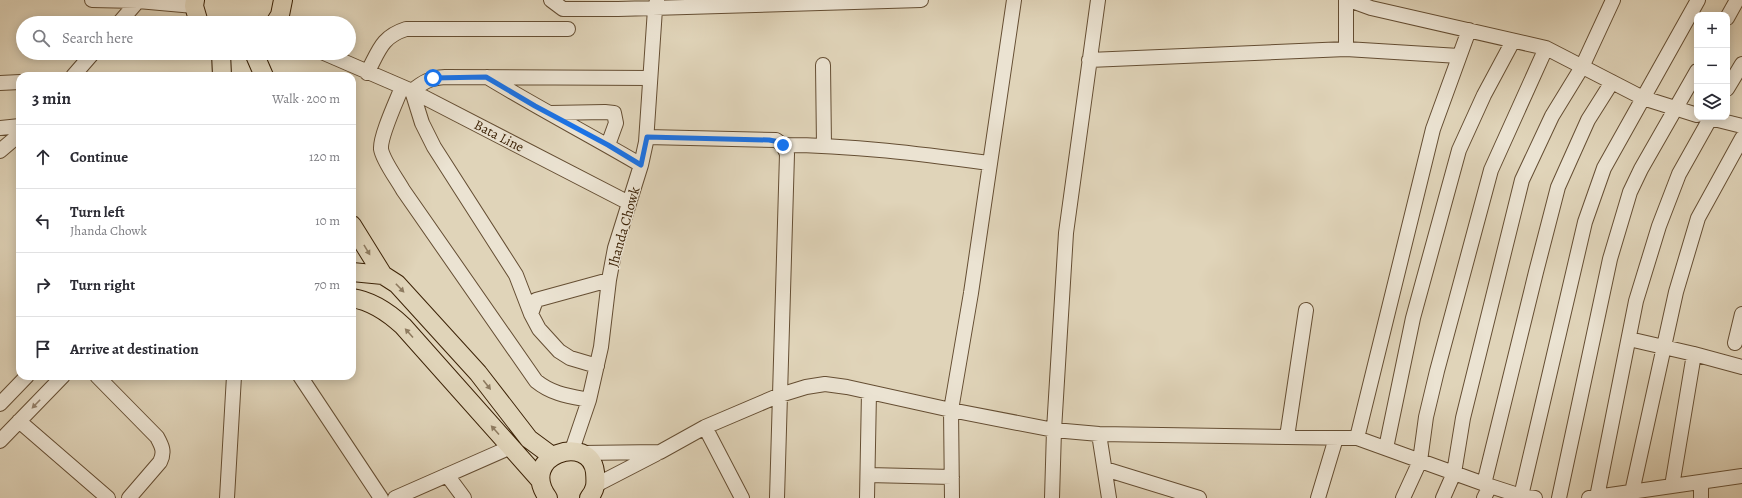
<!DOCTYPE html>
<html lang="en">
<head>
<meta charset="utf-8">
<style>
	:root { --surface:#fff; --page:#f7f7f7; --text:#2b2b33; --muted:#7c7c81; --line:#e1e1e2 }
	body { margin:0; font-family:Alegreya,serif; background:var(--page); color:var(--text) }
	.controls { position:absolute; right:12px; top:12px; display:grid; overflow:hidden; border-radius:8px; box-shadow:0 2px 10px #0003 }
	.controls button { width:36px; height:36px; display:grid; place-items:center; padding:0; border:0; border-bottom:1px solid var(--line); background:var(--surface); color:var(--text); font:20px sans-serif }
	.stop { position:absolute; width:12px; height:12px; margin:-9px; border:3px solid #1a73e8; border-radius:50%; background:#fff }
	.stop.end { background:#1a73e8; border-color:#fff; box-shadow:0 1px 4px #0008 }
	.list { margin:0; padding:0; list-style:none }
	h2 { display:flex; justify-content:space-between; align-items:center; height:52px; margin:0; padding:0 16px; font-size:17px }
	h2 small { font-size:13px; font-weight:400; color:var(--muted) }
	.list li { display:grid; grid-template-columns:26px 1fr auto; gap:12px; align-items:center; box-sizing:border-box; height:64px; padding:0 16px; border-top:1px solid var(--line) }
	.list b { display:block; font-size:15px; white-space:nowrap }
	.list p { margin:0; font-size:13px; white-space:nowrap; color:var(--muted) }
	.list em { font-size:13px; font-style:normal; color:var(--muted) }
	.icon { flex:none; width:22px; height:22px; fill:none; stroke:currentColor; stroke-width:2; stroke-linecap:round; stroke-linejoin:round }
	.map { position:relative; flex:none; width:1742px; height:498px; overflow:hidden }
	.search { position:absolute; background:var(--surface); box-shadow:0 2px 10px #0003; left:16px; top:16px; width:340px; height:44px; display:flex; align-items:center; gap:10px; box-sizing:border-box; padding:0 14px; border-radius:22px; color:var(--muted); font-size:15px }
	.panel { position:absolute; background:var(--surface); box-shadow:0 2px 10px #0003; left:16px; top:72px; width:340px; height:308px; border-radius:12px }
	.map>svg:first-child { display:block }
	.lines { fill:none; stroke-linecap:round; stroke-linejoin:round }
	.minor-casing { stroke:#654e33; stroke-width:16 }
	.major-casing { stroke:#3c2206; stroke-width:20 }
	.minor { stroke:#ebe3d2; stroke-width:14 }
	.major { stroke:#e0d4b9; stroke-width:18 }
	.oneway { fill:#8e7b60 }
	.oneway2 { fill:#94826c }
	.route { stroke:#1a73e8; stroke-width:5 }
	.labels { text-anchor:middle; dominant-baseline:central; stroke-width:3; stroke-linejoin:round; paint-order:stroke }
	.street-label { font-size:14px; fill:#3c2206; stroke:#ebe3d2 }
</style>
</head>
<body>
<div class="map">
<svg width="1742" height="498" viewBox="0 0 1742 498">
	<rect width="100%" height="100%" fill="#e0d4b9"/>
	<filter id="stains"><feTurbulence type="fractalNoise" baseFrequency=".005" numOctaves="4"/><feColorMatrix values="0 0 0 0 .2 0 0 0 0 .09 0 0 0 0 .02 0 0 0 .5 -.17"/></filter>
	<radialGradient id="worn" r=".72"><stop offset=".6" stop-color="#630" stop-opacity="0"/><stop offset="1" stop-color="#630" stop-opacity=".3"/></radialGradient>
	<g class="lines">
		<g class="minor-casing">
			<path id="minor" d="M92 0 138 1 194 6
				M551 0 563 9H618L921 0
				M1346 0V49
				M1349 0 1371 8 1546 48 1643 98 1697 115
				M1727 18 1737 0
				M119 23 138 1
				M324 53 412 91 629 203
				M1089 60 1346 49 1459 56
				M823 65 824 146
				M367 73C379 51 381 37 406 29H568
				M73 76 93 53
				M487 77C538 108 590 135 641 165
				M0 83 20 82
				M402 87C397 100 380 136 381 149 383 161 397 179 403 190L536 381C552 394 568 396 589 400
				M1727 89 1742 64
				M550 113 605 112 614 113 616 123 608 145
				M1706 117 1742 126
				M0 128 20 126
				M647 137 776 140 783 145 787 154 777 498
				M783 145C852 145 921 154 989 163
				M0 151 20 134
				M531 314 536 300 609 280
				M1629 339 1694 354 1742 367
				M1735 343 1742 314
				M597 366 570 358 559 351 539 329 531 314 516 275 434 147 422 123 412 91C423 82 430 78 445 77L650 78
				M97 376 157 437C162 446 165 452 160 462L129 498
				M300 376 381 498
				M0 404 27 376
				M19 421 108 498
				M705 427 742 498
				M1099 434 1109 498
				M1287 437 1306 310
				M1357 438 1433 129 1469 30
				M0 441 63 376
				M1386 448 1413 318 1459 150 1484 95 1513 41
				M572 450 589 400 601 347 609 280 615 248 641 165 646 142 655 9 657 0
				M581 453 660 452 705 427 780 395 806 387 825 384 847 387 951 410 1054 430 1099 434 1357 438 1490 486 1521 496 1535 498
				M1105 469 1199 498
				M447 475 464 498
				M868 475 952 477
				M1701 482V498
				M1484 484 1536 272 1558 187 1588 120 1612 82
				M596 485 656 454
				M1672 486 1694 354
				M1632 492 1676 292 1698 218 1742 138
				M1521 496 1585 222 1604 168 1698 0
				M1597 497 1636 301 1659 226 1679 174 1711 117
				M227 498 234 376
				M395 498 511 447
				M867 498 869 392
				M952 498 951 410 971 293 1014 0
				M1052 498 1054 430 1066 233 1098 0
				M1318 498 1336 438
				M1403 498 1420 461 1426 417 1437 371 1491 170 1546 48
				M1443 498 1454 473 1463 418 1522 180 1552 116 1582 67 1613 0
				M1484 498 1490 486
				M1559 498 1610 259 1630 192 1641 169 1697 71
				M1589 498 1742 476"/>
		</g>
		<g class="major-casing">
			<path id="major" d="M195 0 194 6 199 23
				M275 23 280 15 283 0
				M221 53 222 76
				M254 53 264 76
				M352 225 383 275
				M352 272 383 275 397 284 478 373 529 439 552 456
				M352 298C372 301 388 312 403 326L540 480
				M548 498C517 455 590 432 595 472 596 484 596 489 589 498"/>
		</g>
		<use href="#minor" class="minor"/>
		<use href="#major" class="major"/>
	</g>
	<defs><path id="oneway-solid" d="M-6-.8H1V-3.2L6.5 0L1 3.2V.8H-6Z"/></defs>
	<g class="oneway">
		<use href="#oneway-solid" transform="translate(367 250) rotate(59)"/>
		<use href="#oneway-solid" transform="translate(400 288) rotate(46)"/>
		<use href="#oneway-solid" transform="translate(409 333) rotate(-132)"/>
		<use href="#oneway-solid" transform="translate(487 385) rotate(52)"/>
		<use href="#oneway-solid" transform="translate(495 430) rotate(-132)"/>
	</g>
	<use class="oneway2" href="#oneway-solid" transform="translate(36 404) rotate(134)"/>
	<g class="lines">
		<path class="route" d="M433 78 486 77 535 106 608 145 641 165 647 137 769 140 780 142 783 145"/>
	</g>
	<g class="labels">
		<g class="street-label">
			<text transform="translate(499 136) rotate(27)">Bata Line</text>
			<text transform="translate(624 227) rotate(-74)">Jhanda Chowk</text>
		</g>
	</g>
	<rect width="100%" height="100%" filter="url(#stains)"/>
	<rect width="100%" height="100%" fill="url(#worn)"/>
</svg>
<div class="controls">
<button>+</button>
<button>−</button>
<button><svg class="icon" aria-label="layers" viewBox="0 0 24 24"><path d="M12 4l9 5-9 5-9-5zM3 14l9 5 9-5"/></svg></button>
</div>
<div class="stop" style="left:433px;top:78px"></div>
<div class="stop end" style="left:783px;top:145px"></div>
<div class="search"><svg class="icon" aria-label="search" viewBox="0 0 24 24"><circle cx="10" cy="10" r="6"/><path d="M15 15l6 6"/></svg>Search here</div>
<section class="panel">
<h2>3 min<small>Walk · 200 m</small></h2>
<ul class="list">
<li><svg class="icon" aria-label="ahead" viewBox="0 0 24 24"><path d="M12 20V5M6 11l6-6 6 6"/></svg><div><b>Continue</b></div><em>120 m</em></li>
<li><svg class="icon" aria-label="left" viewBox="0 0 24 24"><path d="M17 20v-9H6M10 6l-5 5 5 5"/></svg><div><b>Turn left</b><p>Jhanda Chowk</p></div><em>10 m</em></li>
<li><svg class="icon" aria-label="right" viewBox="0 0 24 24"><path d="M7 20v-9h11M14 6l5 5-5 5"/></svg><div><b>Turn right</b></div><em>70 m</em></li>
<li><svg class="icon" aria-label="arrive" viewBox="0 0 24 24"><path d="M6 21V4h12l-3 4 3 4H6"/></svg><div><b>Arrive at destination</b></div></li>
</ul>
</section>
</div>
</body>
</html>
